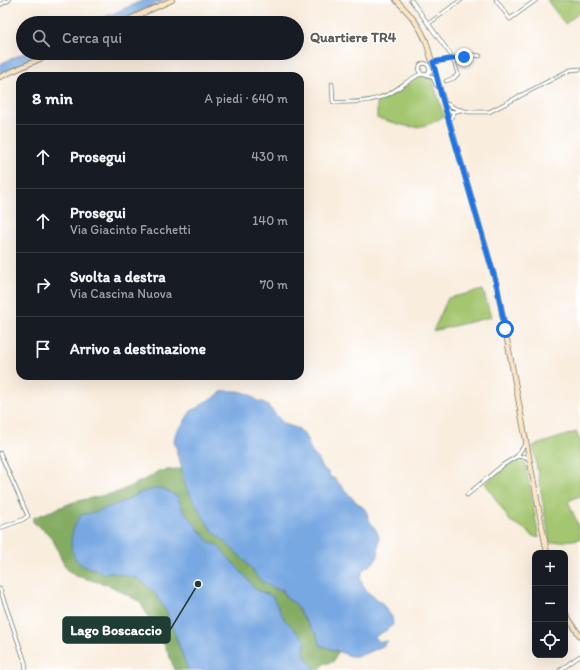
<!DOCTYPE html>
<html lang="it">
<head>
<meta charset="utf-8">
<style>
	:root { --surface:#171b24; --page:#20242c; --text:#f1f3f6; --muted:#9ea1a6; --line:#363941 }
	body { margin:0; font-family:Itim,sans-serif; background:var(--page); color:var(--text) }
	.controls { position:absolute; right:12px; bottom:12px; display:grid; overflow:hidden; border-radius:8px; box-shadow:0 4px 16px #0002 }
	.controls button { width:36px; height:36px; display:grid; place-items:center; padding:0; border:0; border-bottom:1px solid var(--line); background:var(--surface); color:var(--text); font:20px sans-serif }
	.stop { position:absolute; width:12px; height:12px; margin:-9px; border:3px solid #1a73e8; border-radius:50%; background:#fff }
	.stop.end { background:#1a73e8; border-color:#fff; box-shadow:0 1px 4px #0008 }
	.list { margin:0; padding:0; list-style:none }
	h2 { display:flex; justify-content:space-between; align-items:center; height:52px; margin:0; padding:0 16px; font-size:17px }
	h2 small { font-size:13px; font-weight:400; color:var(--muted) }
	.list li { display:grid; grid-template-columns:26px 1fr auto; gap:12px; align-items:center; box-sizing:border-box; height:64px; padding:0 16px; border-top:1px solid var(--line) }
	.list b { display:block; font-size:15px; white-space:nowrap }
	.list p { margin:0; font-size:13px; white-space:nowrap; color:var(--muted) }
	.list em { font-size:13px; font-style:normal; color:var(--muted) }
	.icon { flex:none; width:22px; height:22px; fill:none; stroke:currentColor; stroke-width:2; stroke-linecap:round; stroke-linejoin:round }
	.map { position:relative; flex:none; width:580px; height:670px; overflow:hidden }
	.search { position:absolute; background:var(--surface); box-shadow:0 4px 16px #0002; left:16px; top:16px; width:288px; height:44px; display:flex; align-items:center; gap:10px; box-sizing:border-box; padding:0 14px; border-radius:22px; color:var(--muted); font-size:15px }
	.panel { position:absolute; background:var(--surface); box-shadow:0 4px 16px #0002; left:16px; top:72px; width:288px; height:308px; border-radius:12px }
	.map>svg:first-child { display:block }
	.green { fill:#a4c66f; stroke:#628252 }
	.forest { fill:#83ab62; stroke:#51744b }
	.water { fill:#78a8e2; stroke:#4c728b }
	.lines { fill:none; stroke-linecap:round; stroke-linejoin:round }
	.minor-casing { stroke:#6b7b70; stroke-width:4.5 }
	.secondary-casing { stroke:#6b7b70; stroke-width:6 }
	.minor { stroke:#fff; stroke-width:3 }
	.secondary { stroke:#fde5c5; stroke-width:4.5 }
	.route { stroke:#1a73e8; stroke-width:5 }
	.labels { text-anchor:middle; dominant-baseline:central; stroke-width:3; stroke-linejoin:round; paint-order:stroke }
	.neighbourhood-label { font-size:14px; font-weight:bold; fill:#605d56; stroke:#fff }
	.leader { fill:none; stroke:#1f3d34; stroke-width:1.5 }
	.callout-dot { fill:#1f3d34; stroke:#fff; stroke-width:1.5 }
	.callout { fill:#1f3d34; stroke:#1f3d34; stroke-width:1.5 }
	.callout-label { font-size:14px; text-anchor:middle; font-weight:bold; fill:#fff }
</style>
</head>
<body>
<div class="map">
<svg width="580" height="670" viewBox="0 0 580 670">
	<rect width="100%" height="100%" fill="#fff"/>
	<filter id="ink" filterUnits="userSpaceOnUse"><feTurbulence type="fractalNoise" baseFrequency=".025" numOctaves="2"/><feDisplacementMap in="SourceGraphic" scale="8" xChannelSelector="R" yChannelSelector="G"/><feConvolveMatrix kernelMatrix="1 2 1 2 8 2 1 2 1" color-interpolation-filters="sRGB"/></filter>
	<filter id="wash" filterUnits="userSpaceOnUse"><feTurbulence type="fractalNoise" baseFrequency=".012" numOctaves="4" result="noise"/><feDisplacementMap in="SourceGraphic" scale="16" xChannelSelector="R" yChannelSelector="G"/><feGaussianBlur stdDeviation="0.9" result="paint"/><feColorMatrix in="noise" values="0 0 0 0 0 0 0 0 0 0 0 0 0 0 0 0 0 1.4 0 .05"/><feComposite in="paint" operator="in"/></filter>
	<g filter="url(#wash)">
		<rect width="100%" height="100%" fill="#f9edde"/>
		<path class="green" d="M547 0H580V12L565 24Z
			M423 76 432 79 444 116C416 134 407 126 377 118V100C387 97 397 92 406 86 412 82 416 77 423 76Z
			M483 290 491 317 433 331 448 298Z
			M576 432 580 440V496L568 501 577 522 580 539 550 543 533 446Z
			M516 459H522L525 461 539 538 533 536 523 528 510 521 485 483Z"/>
		<path class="forest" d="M176 469H182L187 490 210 528 244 559 253 572 272 588 283 590 287 599 295 603 306 622 317 635 320 645 338 652 333 662 323 664 320 670H317C307 660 301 656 306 641L285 620 272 596 255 589 246 577 217 545 208 541 184 511 177 496 142 492 125 501 96 512 81 515 84 567 92 568 103 574 110 572 139 579 155 593 167 613 188 670H175L166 648 140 602 109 585 76 576C60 568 61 552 52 539 48 532 39 527 33 522V518L74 502 118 492 150 477 158 471Z"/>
		<path class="water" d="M144 0H165L114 23H91Z
			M24 53H47L0 74V64Z
			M224 391H239L249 394 258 401 263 402 267 405 284 424 299 429 306 437 311 451 318 459 322 468 328 472 331 478H334L354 500 366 510 369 520 376 530 379 537 378 556 375 561 363 570 360 579 367 592 380 601 392 617 393 625C388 627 388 630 383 632 380 634 378 634 375 637L380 642 388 641 383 646 359 656H351L320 645 317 635 306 622 295 603 287 599 283 590 272 588 259 579 244 560 210 528 187 490 183 479 181 464 177 455V450L174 441 176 432 183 424 191 411 200 407C204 400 210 401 216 396 219 394 220 392 224 391Z
			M161 488 177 496 184 511 208 541 217 545 246 577 255 589 272 596 285 620 306 641C301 656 307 660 317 670H188L167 613 155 593 139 579 110 572 103 574C100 572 96 569 92 568 89 567 86 568 83 566 65 554 70 530 81 515L96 512 125 501 142 492Z"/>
	</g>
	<g filter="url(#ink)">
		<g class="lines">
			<g class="minor-casing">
				<path id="minor" d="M411 0 451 55
					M496 0 510 19 536 0
					M0 5 9 0
					M428 24 461 0
					M433 62 474 55 480 56
					M428 73 430 69 428 65 424 63 420 65 419 71 423 75 427 74 434 68
					M426 74 433 78 436 85
					M446 81 454 78 458 74 453 59
					M332 84 333 102C351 103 373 102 389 94 400 88 409 79 421 74
					M447 104 457 109 469 112H489L570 70 580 69
					M449 111 454 112 460 110
					M451 118 454 112
					M0 453 28 516 22 520 0 528
					M516 457 524 456 529 459
					M467 495 503 465 516 457 526 443
					M0 589 25 662 26 670
					M560 670 580 656"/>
			</g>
			<g class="secondary-casing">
				<path id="secondary" d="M396 0C409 13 419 24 426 41L497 286 547 553
					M121 23 172 0
					M0 77 53 53
					M565 613 580 636"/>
			</g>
			<use href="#minor" class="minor"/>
			<use href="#secondary" class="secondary"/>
		</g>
	</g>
	<g class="lines" filter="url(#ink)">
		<path class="route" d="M464 57 433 62 441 94 497 286 505 329"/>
	</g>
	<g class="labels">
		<g class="neighbourhood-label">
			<text x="353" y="37">Quartiere TR4</text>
		</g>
	</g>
	<path class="leader" d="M198 584L170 630"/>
	<circle class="callout-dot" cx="198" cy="584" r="4"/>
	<rect class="callout" x="63" y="617" width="107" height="26" rx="4"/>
	<g class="callout-label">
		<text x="116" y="635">Lago Boscaccio</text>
	</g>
</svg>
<div class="controls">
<button>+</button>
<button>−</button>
<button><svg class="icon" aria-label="locate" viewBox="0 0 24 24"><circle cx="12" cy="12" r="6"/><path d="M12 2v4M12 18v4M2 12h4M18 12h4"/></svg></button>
</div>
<div class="stop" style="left:505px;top:329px"></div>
<div class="stop end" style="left:464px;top:57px"></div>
<div class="search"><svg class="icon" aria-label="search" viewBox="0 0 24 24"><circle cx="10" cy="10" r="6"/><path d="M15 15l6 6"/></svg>Cerca qui</div>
<section class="panel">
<h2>8 min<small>A piedi · 640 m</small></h2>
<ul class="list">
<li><svg class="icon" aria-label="ahead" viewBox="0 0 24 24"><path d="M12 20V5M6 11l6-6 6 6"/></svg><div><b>Prosegui</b></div><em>430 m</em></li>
<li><svg class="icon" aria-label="ahead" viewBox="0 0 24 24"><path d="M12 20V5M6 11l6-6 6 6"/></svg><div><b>Prosegui</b><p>Via Giacinto Facchetti</p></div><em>140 m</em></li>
<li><svg class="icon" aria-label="right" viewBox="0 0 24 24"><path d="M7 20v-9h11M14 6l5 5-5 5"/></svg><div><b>Svolta a destra</b><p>Via Cascina Nuova</p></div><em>70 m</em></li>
<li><svg class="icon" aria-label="arrive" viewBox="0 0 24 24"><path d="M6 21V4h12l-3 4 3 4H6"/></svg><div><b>Arrivo a destinazione</b></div></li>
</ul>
</section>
</div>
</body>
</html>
